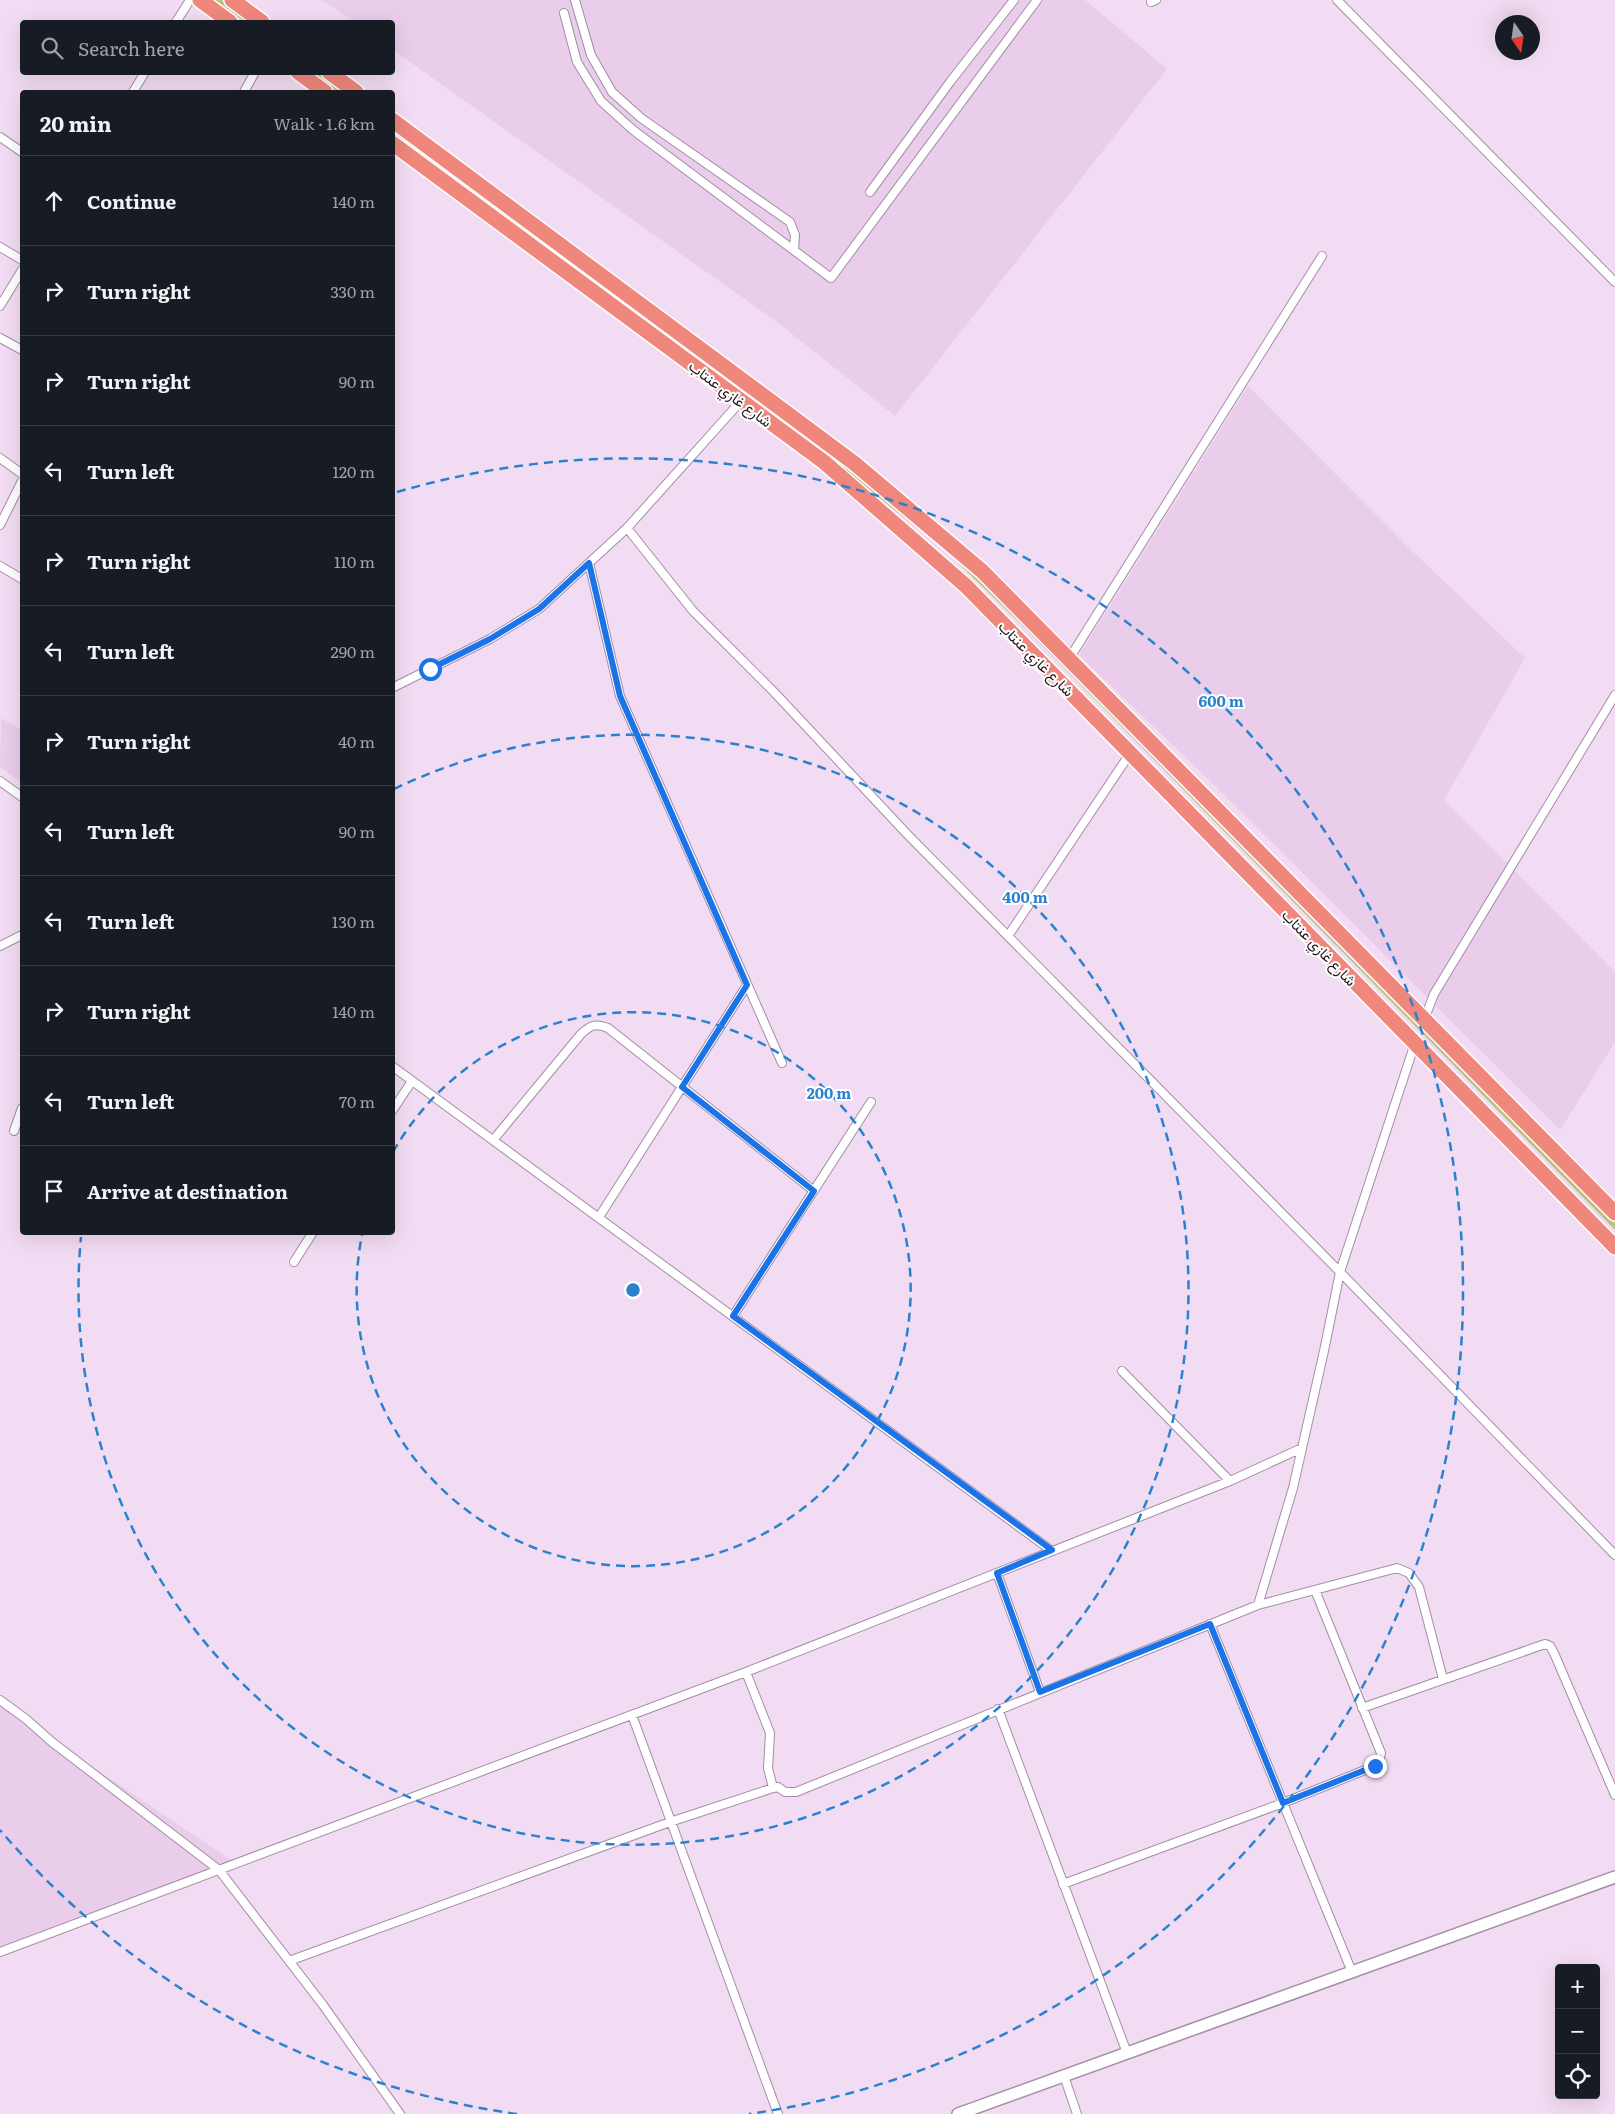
<!DOCTYPE html>
<html lang="en">
<head>
<meta charset="utf-8">
<style>
	:root { --surface:#171b24; --page:#20242c; --text:#f1f3f6; --muted:#9ea1a6; --line:#363941 }
	body { margin:0; font-family:Literata,Vazirmatn,serif; background:var(--page); color:var(--text) }
	.controls { position:absolute; right:15px; bottom:15px; display:grid; overflow:hidden; border-radius:5px; box-shadow:0 5px 20px #0002 }
	.controls button { width:45px; height:45px; display:grid; place-items:center; padding:0; border:0; border-bottom:1px solid var(--line); background:var(--surface); color:var(--text); font:25px sans-serif }
	.compass { position:absolute; left:1495px; top:15px; width:45px; height:45px; border-radius:50%; background:var(--surface); box-shadow:0 5px 20px #0002; rotate:167deg }
	.stop { position:absolute; width:15px; height:15px; margin:-11px; border:4px solid #1a73e8; border-radius:50%; background:#fff }
	.stop.end { background:#1a73e8; border-color:#fff; box-shadow:0 1px 5px #0008 }
	.list { margin:0; padding:0; list-style:none }
	h2 { display:flex; justify-content:space-between; align-items:center; height:65px; margin:0; padding:0 20px; font-size:21px }
	h2 small { font-size:16px; font-weight:400; color:var(--muted) }
	.list li { display:grid; grid-template-columns:32px 1fr auto; gap:15px; align-items:center; box-sizing:border-box; height:90px; padding:0 20px; border-top:1px solid var(--line) }
	.list b { display:block; font-size:19px; white-space:nowrap }
	.list em { font-size:16px; font-style:normal; color:var(--muted) }
	.icon { flex:none; width:28px; height:28px; fill:none; stroke:currentColor; stroke-width:2; stroke-linecap:round; stroke-linejoin:round }
	.map { position:relative; flex:none; width:1615px; height:2114px; overflow:hidden }
	.search { position:absolute; background:var(--surface); box-shadow:0 5px 20px #0002; left:20px; top:20px; width:375px; height:55px; display:flex; align-items:center; gap:12px; box-sizing:border-box; padding:0 18px; border-radius:5px; color:var(--muted); font-size:19px }
	.panel { position:absolute; background:var(--surface); box-shadow:0 5px 20px #0002; left:20px; top:90px; width:375px; height:1145px; border-radius:5px }
	.map>svg:first-child { display:block }
	.built { fill:#e9cdea }
	.green { fill:#bdc284 }
	.lines { fill:none; stroke-linecap:round; stroke-linejoin:round }
	.street-casing { stroke:#a38ea4; stroke-width:10 }
	.secondary-casing { stroke:#a38ea4; stroke-width:14 }
	.highway-casing { stroke:#fff; stroke-width:18 }
	.street { stroke:#fff; stroke-width:8 }
	.secondary { stroke:#fff; stroke-width:11 }
	.highway { stroke:#ef877d; stroke-width:15 }
	.route { stroke:#1a73e8; stroke-width:6 }
	.ring { fill:none; stroke:#2a82cf; stroke-width:2.5; stroke-dasharray:9 6 }
	.labels { text-anchor:middle; dominant-baseline:central; stroke-width:4; stroke-linejoin:round; paint-order:stroke }
	.street-label { font-size:15px; fill:#211921; stroke:#fff }
	.centre { fill:#2a82cf; stroke:#fff; stroke-width:2.5 }
	.ring-label { font-size:15px; text-anchor:middle; font-weight:bold; fill:#2a82cf; stroke:#fff; stroke-width:4; stroke-linejoin:round; paint-order:stroke }
</style>
</head>
<body>
<div class="map">
<svg width="1615" height="2114" viewBox="0 0 1615 2114">
	<rect width="100%" height="100%" fill="#f2dcf3"/>
	<path class="built" d="M322 0H1085L1167 69 895 416 777 322 393 50 392 22H354Z
		M1248 386 1412 551 1525 658 1444 800 1615 972V1042L1560 1130 1207 778 1079 655Z
		M1 718 22 730V783L0 767Z
		M0 1703 8 1710 231 1860 0 1952Z"/>
	<path class="green" d="M215 0H222L252 22H245Z
		M311 73H319L346 92H338Z
		M495 206 847 465 952 550 1528 1134 1615 1223V1230L1026 629 945 550 849 474 740 391 494 208Z"/>
	<g class="lines">
		<g class="street-casing">
			<path id="street" d="M575 0 591 55 612 92 641 118 790 222 795 235 794 250
				M1337 0 1615 282
				M1151 2 1156 0
				M564 13 577 62 601 101 633 130 831 278 1037 0
				M176 22 190 0
				M133 92 145 72
				M244 92 255 72
				M0 137 22 152
				M870 192 950 82 1014 0
				M0 247 22 260
				M0 306 22 270
				M0 338 22 350
				M0 458 22 474
				M0 525 22 481
				M627 528 693 611 774 692 907 834 1340 1272 1615 1555
				M589 563 620 696 782 1063
				M0 566 22 579
				M1069 659 1322 256
				M392 688 490 639 539 609 627 528 741 401
				M0 781 22 797
				M1008 936 1131 752
				M0 946 22 935
				M1424 1020 1434 994 1615 695
				M392 1066 1052 1551
				M392 1111 412 1081
				M14 1131 22 1108
				M494 1139 581 1034C591 1025 595 1023 608 1028L814 1191
				M599 1217 747 985
				M294 1262 313 1232
				M733 1316 871 1102
				M1122 1371 1230 1481
				M997 1573 1040 1692
				M1258 1605 1293 1488 1324 1351 1340 1272 1415 1043
				M1210 1624 1352 1972
				M746 1672 770 1733 768 1768 773 1788
				M0 1700 26 1719 52 1742 219 1870 323 2005 400 2114
				M1362 1708 1545 1644 1550 1646 1554 1653 1615 1795
				M998 1709 1127 2053
				M632 1715 778 2114
				M1063 1884 1283 1803 1375 1766 1379 1762 1381 1753 1315 1590
				M0 1952 746 1672 1230 1481 1302 1448
				M289 1961 670 1822 773 1788 778 1787 785 1792H796L1258 1605 1397 1568 1409 1573 1419 1587 1443 1679
				M1064 2076 1077 2114"/>
		</g>
		<g class="secondary-casing">
			<path id="secondary" d="M958 2114 1615 1877"/>
		</g>
		<g class="highway-casing">
			<path id="highway" d="M200 0 230 22
				M232 0 262 22
				M298 72 325 92
				M329 72 356 92
				M392 120 854 463 982 571 1615 1213
				M392 143 824 462 966 586 1615 1247"/>
		</g>
		<use href="#street" class="street"/>
		<use href="#secondary" class="secondary"/>
		<use href="#highway" class="highway"/>
	</g>
	<g class="lines">
		<path class="route" d="M430 669 490 639 539 609 589 563 620 696 747 985 682 1087 814 1191 733 1316 1052 1550 997 1573 1040 1692 1210 1624 1283 1803 1375 1766"/>
	</g>
	<g class="ring">
		<path d="M393 1152A277 277 0 1 1 362 1235"/>
		<path d="M394 789A555 555 0 1 1 81 1237"/>
		<path d="M517 2114A832 832 0 0 1 0 1830M397 492A832 832 0 1 1 749 2114"/>
	</g>
	<g class="labels">
		<g class="street-label">
			<text transform="translate(731 393) rotate(37)">شارع غازي عنتاب</text>
			<text transform="translate(1037 658) rotate(45)">شارع غازي عنتاب</text>
			<text transform="translate(1320 947) rotate(46)">شارع غازي عنتاب</text>
		</g>
	</g>
	<circle cx="633" cy="1290" r="8" class="centre"/>
	<g class="ring-label">
		<text x="1221" y="707">600 m</text>
		<text x="1025" y="903">400 m</text>
		<text x="829" y="1099">200 m</text>
	</g>
</svg>
<div class="controls">
<button>+</button>
<button>−</button>
<button><svg class="icon" aria-label="locate" viewBox="0 0 24 24"><circle cx="12" cy="12" r="6"/><path d="M12 2v4M12 18v4M2 12h4M18 12h4"/></svg></button>
</div>
<svg class="compass" viewBox="-18 -18 36 36"><path d="M0-13l5 13h-10z" fill="#e53935"/><path d="M0 13l5-13h-10z" fill="#9ea1a6"/></svg>
<div class="stop" style="left:430px;top:669px"></div>
<div class="stop end" style="left:1375px;top:1766px"></div>
<div class="search"><svg class="icon" aria-label="search" viewBox="0 0 24 24"><circle cx="10" cy="10" r="6"/><path d="M15 15l6 6"/></svg>Search here</div>
<section class="panel">
<h2>20 min<small>Walk · 1.6 km</small></h2>
<ul class="list">
<li><svg class="icon" aria-label="ahead" viewBox="0 0 24 24"><path d="M12 20V5M6 11l6-6 6 6"/></svg><div><b>Continue</b></div><em>140 m</em></li>
<li><svg class="icon" aria-label="right" viewBox="0 0 24 24"><path d="M7 20v-9h11M14 6l5 5-5 5"/></svg><div><b>Turn right</b></div><em>330 m</em></li>
<li><svg class="icon" aria-label="right" viewBox="0 0 24 24"><path d="M7 20v-9h11M14 6l5 5-5 5"/></svg><div><b>Turn right</b></div><em>90 m</em></li>
<li><svg class="icon" aria-label="left" viewBox="0 0 24 24"><path d="M17 20v-9H6M10 6l-5 5 5 5"/></svg><div><b>Turn left</b></div><em>120 m</em></li>
<li><svg class="icon" aria-label="right" viewBox="0 0 24 24"><path d="M7 20v-9h11M14 6l5 5-5 5"/></svg><div><b>Turn right</b></div><em>110 m</em></li>
<li><svg class="icon" aria-label="left" viewBox="0 0 24 24"><path d="M17 20v-9H6M10 6l-5 5 5 5"/></svg><div><b>Turn left</b></div><em>290 m</em></li>
<li><svg class="icon" aria-label="right" viewBox="0 0 24 24"><path d="M7 20v-9h11M14 6l5 5-5 5"/></svg><div><b>Turn right</b></div><em>40 m</em></li>
<li><svg class="icon" aria-label="left" viewBox="0 0 24 24"><path d="M17 20v-9H6M10 6l-5 5 5 5"/></svg><div><b>Turn left</b></div><em>90 m</em></li>
<li><svg class="icon" aria-label="left" viewBox="0 0 24 24"><path d="M17 20v-9H6M10 6l-5 5 5 5"/></svg><div><b>Turn left</b></div><em>130 m</em></li>
<li><svg class="icon" aria-label="right" viewBox="0 0 24 24"><path d="M7 20v-9h11M14 6l5 5-5 5"/></svg><div><b>Turn right</b></div><em>140 m</em></li>
<li><svg class="icon" aria-label="left" viewBox="0 0 24 24"><path d="M17 20v-9H6M10 6l-5 5 5 5"/></svg><div><b>Turn left</b></div><em>70 m</em></li>
<li><svg class="icon" aria-label="arrive" viewBox="0 0 24 24"><path d="M6 21V4h12l-3 4 3 4H6"/></svg><div><b>Arrive at destination</b></div></li>
</ul>
</section>
</div>
</body>
</html>
